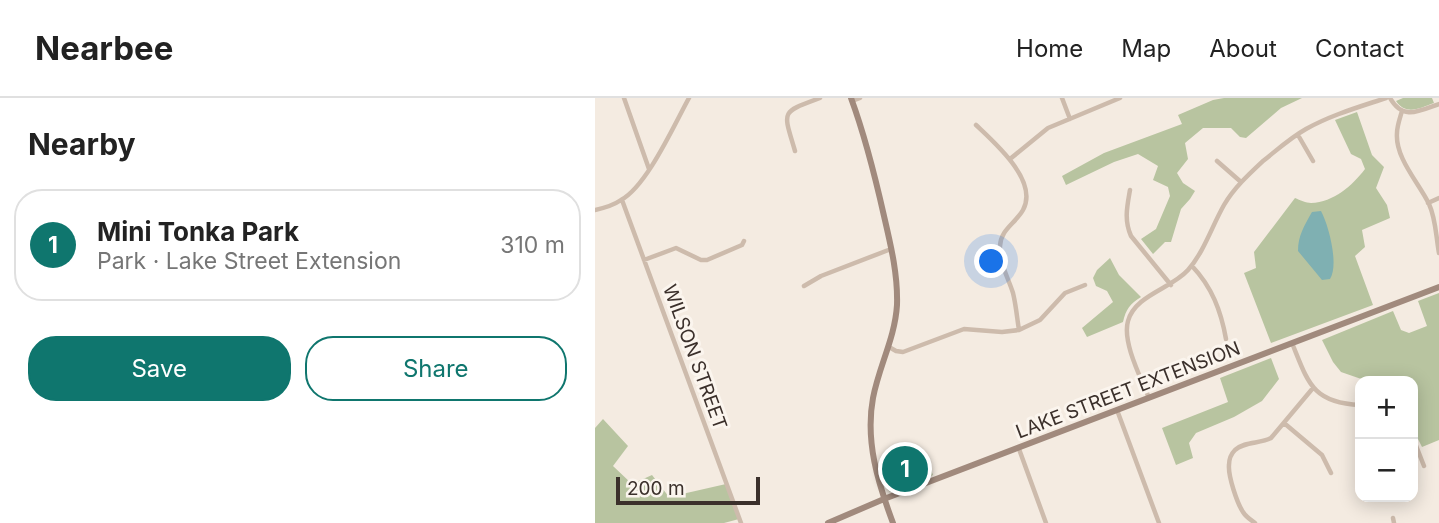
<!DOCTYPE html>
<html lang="en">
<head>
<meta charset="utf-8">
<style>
	:root { --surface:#fff; --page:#f6f6f6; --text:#222; --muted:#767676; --line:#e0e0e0; --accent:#0f766e }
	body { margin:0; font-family:Inter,sans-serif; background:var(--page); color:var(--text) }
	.controls { position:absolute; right:21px; bottom:21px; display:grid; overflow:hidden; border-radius:14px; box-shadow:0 4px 18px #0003 }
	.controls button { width:63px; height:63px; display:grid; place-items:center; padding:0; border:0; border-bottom:2px solid var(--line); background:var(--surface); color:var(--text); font:35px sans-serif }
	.scale { position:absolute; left:21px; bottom:18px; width:144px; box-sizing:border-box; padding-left:7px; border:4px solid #3b302b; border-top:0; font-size:19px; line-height:24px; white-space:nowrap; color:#3b302b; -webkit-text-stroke:5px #fbf5ee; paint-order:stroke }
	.you { position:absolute; left:397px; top:164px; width:24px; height:24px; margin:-18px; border:5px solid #fff; border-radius:50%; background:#1a73e8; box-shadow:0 0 0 10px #1a73e833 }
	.badge { display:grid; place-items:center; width:46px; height:46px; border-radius:50%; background:var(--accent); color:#fff; font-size:23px; font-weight:700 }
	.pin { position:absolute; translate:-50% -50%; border:4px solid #fff; box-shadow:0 2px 7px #0006 }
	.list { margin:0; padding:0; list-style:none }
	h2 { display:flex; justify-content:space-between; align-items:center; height:91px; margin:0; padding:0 28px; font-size:30px }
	h2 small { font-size:23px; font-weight:400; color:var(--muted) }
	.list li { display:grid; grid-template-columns:46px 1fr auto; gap:21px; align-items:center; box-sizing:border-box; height:112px; margin:0 14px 14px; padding:0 14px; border:2px solid var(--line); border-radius:28px }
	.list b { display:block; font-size:26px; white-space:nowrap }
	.list p { margin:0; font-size:23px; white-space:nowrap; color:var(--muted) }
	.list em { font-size:23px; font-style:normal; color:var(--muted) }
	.actions { display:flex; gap:14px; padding:21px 28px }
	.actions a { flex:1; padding:16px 0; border:2px solid var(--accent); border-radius:28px; text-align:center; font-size:24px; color:var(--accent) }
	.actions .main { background:var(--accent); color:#fff }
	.map { position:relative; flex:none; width:844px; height:425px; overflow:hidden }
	header { display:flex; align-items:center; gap:42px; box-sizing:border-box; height:98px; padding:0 35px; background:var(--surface); border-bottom:2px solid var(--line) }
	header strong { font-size:33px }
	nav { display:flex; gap:38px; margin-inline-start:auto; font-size:24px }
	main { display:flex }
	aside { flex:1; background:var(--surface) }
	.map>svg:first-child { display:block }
	.green { fill:#b8c4a0 }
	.water { fill:#7fb0b2 }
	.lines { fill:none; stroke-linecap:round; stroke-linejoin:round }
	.street { stroke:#cdbbac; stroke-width:4.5 }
	.secondary { stroke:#a18a7d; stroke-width:6 }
	.labels { text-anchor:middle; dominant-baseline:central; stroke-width:6; stroke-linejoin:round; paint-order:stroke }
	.street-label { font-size:19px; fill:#3b302b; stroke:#fbf5ee }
</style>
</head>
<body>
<header>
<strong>Nearbee</strong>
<nav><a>Home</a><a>Map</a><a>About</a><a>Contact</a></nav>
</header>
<main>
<aside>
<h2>Nearby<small></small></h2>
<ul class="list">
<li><span class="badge">1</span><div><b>Mini Tonka Park</b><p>Park · Lake Street Extension</p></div><em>310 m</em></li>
</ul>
<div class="actions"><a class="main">Save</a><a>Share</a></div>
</aside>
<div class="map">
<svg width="844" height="425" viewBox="0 0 844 425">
	<rect width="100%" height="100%" fill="#f4ebe1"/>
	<path class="green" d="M629 0H707L686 10 651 40 645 39 636 30H608L590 45 593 61 582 75 588 85 600 93 595 101 586 111 576 144H570L558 156 546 141 561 131 575 98 573 89 558 82 563 68 543 56 519 64 471 87 467 78 509 55 587 26 583 17 618 2Z
		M808 0H837L839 5C825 10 811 18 801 3Z
		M762 14 777 57 789 69 781 90 792 107 795 120 767 132 770 149 760 158 778 207 676 245 649 175 661 170 659 154 700 100C705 102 711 105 716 105 739 104 757 88 770 71L766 61 756 56 740 22Z
		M515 160 524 177 546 199C535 206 531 211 528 224L492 239 487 230 518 204 512 193 501 188 498 180 502 172Z
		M844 195V342L827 349 818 331V283H772L746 274 738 264 727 242 798 213 806 232 814 235 832 228 823 203Z
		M676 260 684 281 667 303 639 319 601 335 594 345 598 360 581 367 567 330 633 304 625 280Z
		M8 321 33 348 18 368 37 386 57 377 74 399 131 386 144 421 129 425H0V330Z
		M329 354 338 377 295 394C287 386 286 375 284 364Z"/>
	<path class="water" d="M726 113C734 128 744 167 735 181L727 182 703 153C703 138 709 128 717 114Z"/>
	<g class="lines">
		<path class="street" d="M29 0 54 71
			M467 0 475 21
			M795 0C808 23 824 13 844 6
			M257 3 265 0
			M807 13C805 20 802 28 802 35 800 60 824 85 834 106 841 121 841 139 844 155
			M381 27C400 45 444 83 428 112 420 126 406 131 405 148 404 165 413 179 418 195 421 207 422 220 424 232
			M703 37 718 63
			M200 53C188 12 185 15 225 0
			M415 61 453 30 525 0
			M622 63 646 84
			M535 92C532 109 529 122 536 138L576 187
			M27 102 146 425
			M833 105 844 100
			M0 112C9 110 19 107 26 102 52 88 79 27 94 0
			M49 162 81 150 106 162H112L147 147 149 143
			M597 168C617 189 626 213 631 241
			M209 188 226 178 296 151
			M697 245C713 284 717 305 765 307
			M294 249 301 253 308 254 369 231 407 234 424 232 445 222 470 195 490 187
			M554 300C546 280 527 244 533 223 540 197 576 191 593 172 609 154 617 128 629 107 639 90 653 77 668 63 682 52 695 40 711 31 736 17 764 9 791 0
			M522 312 564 425
			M689 325 727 357 736 375
			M818 340 829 368
			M424 351 451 425
			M798 420 799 425
			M660 425C656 422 651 419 648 414 642 405 633 378 634 367 634 361 636 356 640 352 650 343 665 346 676 340L718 290"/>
		<path class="secondary" d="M256 0C270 38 280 78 289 118 296 148 303 177 302 207 300 240 284 268 278 300 270 343 283 385 298 425
			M233 425 289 401 844 189"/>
	</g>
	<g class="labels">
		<g class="street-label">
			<text transform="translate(100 259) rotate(70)">WILSON STREET</text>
			<text transform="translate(533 292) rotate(-21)">LAKE STREET EXTENSION</text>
		</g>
	</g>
</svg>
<div class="controls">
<button>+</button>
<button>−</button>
</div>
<div class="scale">200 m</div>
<div class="you"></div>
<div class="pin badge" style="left:310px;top:371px">1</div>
</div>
</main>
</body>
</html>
